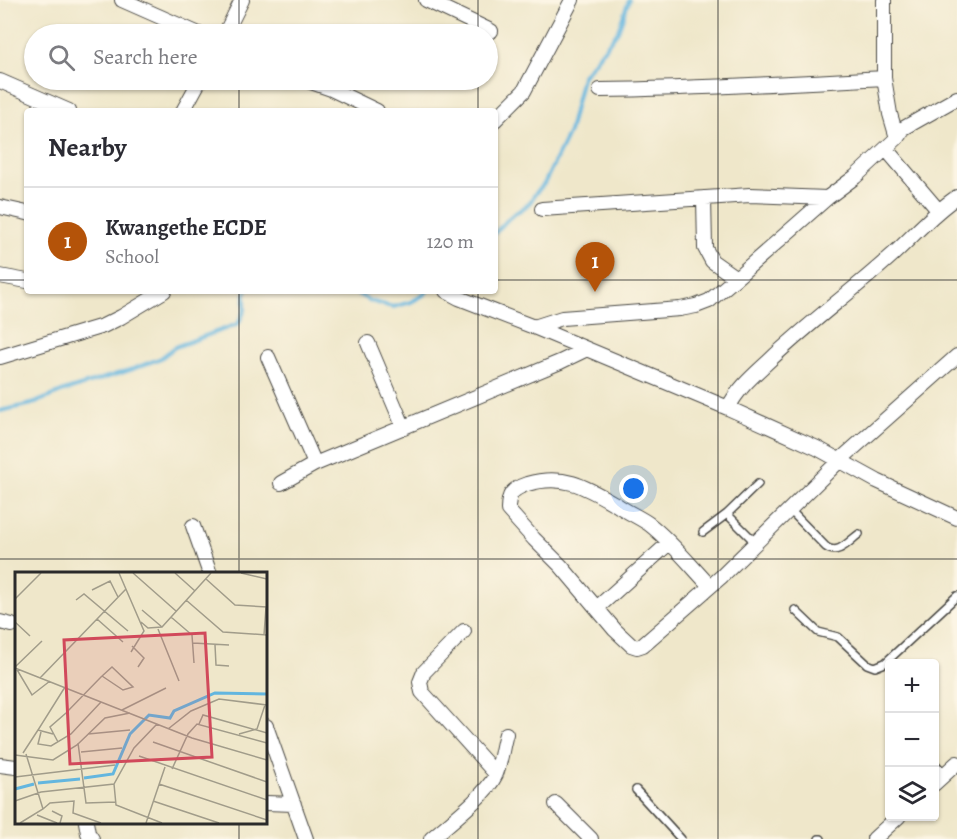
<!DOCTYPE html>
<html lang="en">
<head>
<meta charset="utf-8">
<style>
	:root { --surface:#fff; --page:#f2f2f3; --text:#2b2b33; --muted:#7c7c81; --line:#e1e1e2; --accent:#b45309 }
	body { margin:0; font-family:Alegreya,serif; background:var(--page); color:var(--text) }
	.controls { position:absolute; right:18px; bottom:18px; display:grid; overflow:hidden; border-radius:6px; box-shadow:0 2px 4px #0004 }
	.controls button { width:54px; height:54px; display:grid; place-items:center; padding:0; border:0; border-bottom:2px solid var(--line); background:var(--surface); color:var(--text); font:30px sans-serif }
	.you { position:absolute; left:634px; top:489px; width:21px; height:21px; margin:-15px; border:4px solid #fff; border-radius:50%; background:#1a73e8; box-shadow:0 0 0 9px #1a73e833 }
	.badge { display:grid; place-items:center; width:39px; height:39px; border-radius:50%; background:var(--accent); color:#fff; font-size:20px; font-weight:700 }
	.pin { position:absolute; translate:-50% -50px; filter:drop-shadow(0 2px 3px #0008) }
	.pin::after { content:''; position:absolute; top:32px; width:21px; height:18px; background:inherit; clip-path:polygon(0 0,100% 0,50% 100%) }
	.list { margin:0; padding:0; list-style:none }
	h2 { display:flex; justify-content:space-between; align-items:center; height:78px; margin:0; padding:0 24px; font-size:26px }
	h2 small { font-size:20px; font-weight:400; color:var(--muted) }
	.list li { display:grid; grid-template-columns:39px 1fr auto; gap:18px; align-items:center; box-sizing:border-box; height:108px; padding:0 24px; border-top:2px solid var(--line) }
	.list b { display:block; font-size:22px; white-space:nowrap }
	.list p { margin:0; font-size:20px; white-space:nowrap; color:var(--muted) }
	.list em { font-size:20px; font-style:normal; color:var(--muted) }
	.icon { flex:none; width:33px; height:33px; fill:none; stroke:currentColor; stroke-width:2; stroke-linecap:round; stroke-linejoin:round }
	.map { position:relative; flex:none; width:957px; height:839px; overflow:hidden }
	.search { position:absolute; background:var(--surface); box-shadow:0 2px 4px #0004; left:24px; top:24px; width:474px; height:66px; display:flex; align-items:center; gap:15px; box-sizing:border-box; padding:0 21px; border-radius:33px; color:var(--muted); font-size:22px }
	.panel { position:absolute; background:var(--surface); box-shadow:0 2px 4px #0004; left:24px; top:108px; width:474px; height:186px; border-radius:6px }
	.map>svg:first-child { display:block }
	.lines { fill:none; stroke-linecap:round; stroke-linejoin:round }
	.stream { stroke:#63b6df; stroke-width:4 }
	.service-casing { stroke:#484743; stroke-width:10 }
	.minor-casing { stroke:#484743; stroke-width:16 }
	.service { stroke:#fff; stroke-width:7 }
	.minor { stroke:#fff; stroke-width:14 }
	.grid { fill:none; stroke:#2b2b2b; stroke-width:1.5; stroke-opacity:0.55 }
	.inset-river { fill:none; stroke:#63b6df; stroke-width:3 }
	.inset-road { fill:none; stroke:#a19c8a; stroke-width:1.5 }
	.view { fill:#d1495b; fill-opacity:0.15; stroke:#d1495b; stroke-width:3 }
	.inset-edge { fill:none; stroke:#2b2b2b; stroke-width:3 }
</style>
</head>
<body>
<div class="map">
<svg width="957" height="839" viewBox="0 0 957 839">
	<rect width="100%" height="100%" fill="#fcf5e5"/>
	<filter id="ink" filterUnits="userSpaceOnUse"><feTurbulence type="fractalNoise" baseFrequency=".0167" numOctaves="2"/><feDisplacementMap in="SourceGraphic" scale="12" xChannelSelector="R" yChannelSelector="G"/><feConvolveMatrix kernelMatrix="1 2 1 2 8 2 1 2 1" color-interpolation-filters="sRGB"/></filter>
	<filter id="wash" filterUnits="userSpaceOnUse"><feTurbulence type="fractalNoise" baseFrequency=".008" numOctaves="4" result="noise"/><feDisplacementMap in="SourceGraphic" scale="24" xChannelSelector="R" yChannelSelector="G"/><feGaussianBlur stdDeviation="1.35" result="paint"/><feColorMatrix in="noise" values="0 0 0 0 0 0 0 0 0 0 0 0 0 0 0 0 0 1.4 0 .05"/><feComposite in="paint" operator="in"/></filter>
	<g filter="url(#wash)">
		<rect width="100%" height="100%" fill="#efe7ca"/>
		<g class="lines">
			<path class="stream" d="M495 233 510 217 529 204 535 194 544 184 569 132 582 77 618 31 629 0
				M317 291H318
				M353 291 370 301 393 307 411 302 425 294 427 291
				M0 411 32 404 64 391 133 369 161 358 175 347 238 324 245 310V294L247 291"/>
		</g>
	</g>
	<g filter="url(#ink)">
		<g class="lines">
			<g class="service-casing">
				<path id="service" d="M790 510 826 547C838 556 849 541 859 534
					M727 514 756 543
					M703 532 727 514 758 484
					M795 610 818 632 838 637 867 664 875 667 885 663 957 596
					M934 763 945 774
					M636 790 681 839
					M819 839H821"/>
			</g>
			<g class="minor-casing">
				<path id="minor" d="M122 0 199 34
					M426 0 491 31
					M884 0V78L890 114 897 138
					M225 34 242 0
					M305 80 331 89 377 111
					M0 81 69 111
					M600 90C695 89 790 83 884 78
					M183 111 200 80
					M495 120 524 91 572 0
					M886 149 938 210
					M704 198 705 248 712 261 736 278
					M0 207 27 213
					M542 209 750 195 827 198
					M0 276 27 281
					M446 291 459 298 534 327 728 408 817 448 877 481 957 518
					M534 327 562 318 680 309 696 306 709 301 736 278 827 198 855 177 897 138 904 128 957 98
					M368 343 404 428
					M0 357 103 326 121 317 164 291
					M268 357 315 464
					M728 408C738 388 754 375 770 360 808 324 850 293 889 258 912 238 931 214 957 197
					M281 483 315 464 560 362 587 349
					M193 526 210 574
					M710 586C691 566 671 541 649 524 639 517 627 512 617 505 586 487 564 473 527 484 512 489 508 494 508 510L534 539 561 566 615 630 631 645 637 647 643 645 721 577 840 460 957 356
					M597 608 669 543
					M0 622 12 625
					M464 631 424 672 420 682 422 692 496 774
					M266 726 306 839
					M0 765 16 767
					M934 784 957 763
					M266 803 294 804
					M556 804 591 839
					M86 822 88 833 92 839
					M431 839C448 824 486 795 495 776 501 763 502 747 506 734
					M874 839 899 816"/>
			</g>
			<use href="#service" class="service"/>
			<use href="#minor" class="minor"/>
		</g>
	</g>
	<path class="grid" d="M239 0V34M478 0V34M718 0V839M239 80V111M478 80V111M0 280H27M495 280H957M239 291V574M478 291V839M0 559H957M239 822V839"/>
	<g transform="translate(15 572)">
		<rect width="252" height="252" fill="#efe7ca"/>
		<path class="inset-river" d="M69 206 98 202 115 162 134 143 155 146 159 139 200 121 252 122M23 211 65 207M0 217 19 212"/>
		<path class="inset-road" d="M104 1 129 59 116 80M118 1 161 39M160 1 180 19M226 1 252 7M191 7 220 33 252 35M77 18 95 9 103 25M0 27 26 1M61 28 69 22 113 59M171 28 208 60 252 63M127 38 147 55M156 45 177 63 179 91M82 47 108 70M0 50 15 64M126 50 133 56 147 55 196 1M143 57 164 109M249 63 251 35M178 71 214 73M200 73 201 93 214 94M117 74 129 86 123 95M0 95 27 69M0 96 177 166 252 188M1 96 17 123 35 109M25 106 111 17M107 138 151 116M184 152 188 143 252 161M153 157 176 139 204 127 252 133M26 160 23 172 36 174 56 162 86 130M38 162 23 158 50 115M73 162 115 158M224 162 242 157 250 133M43 170 35 155 51 141 86 105 97 95 118 115 108 118 87 104M138 170 252 210M63 171 71 231 101 230M66 180 107 176M8 181 23 158M0 183 38 188 62 173 90 146 115 141M124 184 252 228M157 197 173 162 182 152 252 171M0 205 100 193M99 212 101 233 147 251M144 212 252 248M0 229 26 220 99 212 119 176 142 152M138 229 204 251M28 237 35 231 59 229 58 241 86 251M37 239 47 244 45 251M22 243 42 251M5 251 28 237 11 182M131 251 150 195"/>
		<path class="view" d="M190 61 197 185 55 192 49 68Z"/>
		<rect width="252" height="252" class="inset-edge"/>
	</g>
</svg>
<div class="controls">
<button>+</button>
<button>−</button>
<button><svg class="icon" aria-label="layers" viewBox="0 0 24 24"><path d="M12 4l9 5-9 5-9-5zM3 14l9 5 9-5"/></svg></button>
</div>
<div class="you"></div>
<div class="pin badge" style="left:595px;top:292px">1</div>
<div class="search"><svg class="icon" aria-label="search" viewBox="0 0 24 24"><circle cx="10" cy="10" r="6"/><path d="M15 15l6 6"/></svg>Search here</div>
<section class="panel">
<h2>Nearby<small></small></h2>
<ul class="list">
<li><span class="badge">1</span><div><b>Kwangethe ECDE</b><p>School</p></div><em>120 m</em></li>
</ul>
</section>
</div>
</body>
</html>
